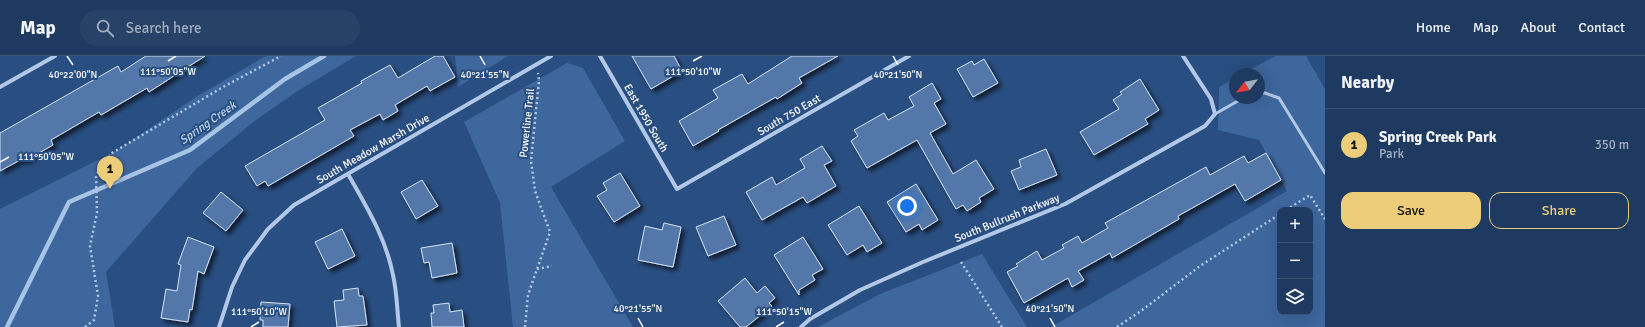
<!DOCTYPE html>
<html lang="en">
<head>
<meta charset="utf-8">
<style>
	:root { --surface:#1f3a61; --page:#274167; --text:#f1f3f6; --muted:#a1adbd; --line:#3c5476; --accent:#eccd79 }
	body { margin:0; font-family:Signika,sans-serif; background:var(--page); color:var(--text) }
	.controls { position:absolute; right:12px; bottom:12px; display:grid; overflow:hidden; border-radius:8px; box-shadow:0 4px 16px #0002 }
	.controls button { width:36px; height:36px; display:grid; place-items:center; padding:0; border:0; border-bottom:1px solid var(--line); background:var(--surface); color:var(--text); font:20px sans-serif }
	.compass { position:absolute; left:1229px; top:12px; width:36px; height:36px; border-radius:50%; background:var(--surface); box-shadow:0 4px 16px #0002; rotate:239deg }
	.you { position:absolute; left:907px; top:150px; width:14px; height:14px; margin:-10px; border:3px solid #fff; border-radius:50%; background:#1a73e8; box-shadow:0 0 0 6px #1a73e833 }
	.badge { display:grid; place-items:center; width:26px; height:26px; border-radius:50%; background:var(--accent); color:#111; font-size:13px; font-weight:700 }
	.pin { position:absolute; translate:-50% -33px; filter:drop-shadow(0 1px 2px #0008) }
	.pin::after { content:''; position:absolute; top:21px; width:14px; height:12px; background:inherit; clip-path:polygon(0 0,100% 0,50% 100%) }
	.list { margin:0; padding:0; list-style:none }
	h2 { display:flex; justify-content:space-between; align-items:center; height:52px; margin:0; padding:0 16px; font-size:17px }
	h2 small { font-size:13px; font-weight:400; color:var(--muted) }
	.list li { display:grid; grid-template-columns:26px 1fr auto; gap:12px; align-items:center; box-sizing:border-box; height:72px; padding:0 16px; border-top:1px solid var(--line) }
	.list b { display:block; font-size:15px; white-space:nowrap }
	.list p { margin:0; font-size:13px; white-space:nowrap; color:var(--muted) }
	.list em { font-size:13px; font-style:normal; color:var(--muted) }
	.actions { display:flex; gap:8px; padding:12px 16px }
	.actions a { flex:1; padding:9px 0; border:1px solid var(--accent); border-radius:12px; text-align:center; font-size:14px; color:var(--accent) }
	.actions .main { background:var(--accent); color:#111 }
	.icon { flex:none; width:22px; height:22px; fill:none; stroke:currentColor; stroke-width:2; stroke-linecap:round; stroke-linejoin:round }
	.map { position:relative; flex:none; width:1325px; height:271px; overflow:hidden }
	header { display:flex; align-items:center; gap:24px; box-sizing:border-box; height:56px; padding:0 20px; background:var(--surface); border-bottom:1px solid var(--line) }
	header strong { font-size:19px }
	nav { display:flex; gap:22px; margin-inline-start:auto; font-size:14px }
	.search { width:280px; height:36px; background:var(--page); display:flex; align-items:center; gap:10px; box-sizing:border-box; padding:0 14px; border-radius:22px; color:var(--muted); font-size:15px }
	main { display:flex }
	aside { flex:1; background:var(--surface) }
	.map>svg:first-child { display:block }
	.green { fill:#3e679e; fill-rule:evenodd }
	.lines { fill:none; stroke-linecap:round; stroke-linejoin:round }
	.stream { stroke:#a7c3e6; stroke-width:4.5 }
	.building { fill:#5277a9; stroke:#d5e3f5; filter:url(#shadow) }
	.path { stroke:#b2c8e6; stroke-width:2.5; stroke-dasharray:2 3; stroke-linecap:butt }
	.lane { stroke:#b2c8e6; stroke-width:3 }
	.street { stroke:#b2c8e6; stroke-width:4 }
	.ticks { fill:none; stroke:#fff; stroke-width:1.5 }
	.labels { text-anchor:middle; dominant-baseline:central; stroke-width:4; stroke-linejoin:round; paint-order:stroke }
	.street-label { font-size:11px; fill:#fff; stroke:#294e81 }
	.water-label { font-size:12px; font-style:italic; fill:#bdd2ed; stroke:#294e81 }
	.ticks-label { font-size:10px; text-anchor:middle; fill:#fff; stroke:#294e81; stroke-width:4; stroke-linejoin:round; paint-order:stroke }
</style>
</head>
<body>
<header>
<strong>Map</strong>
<div class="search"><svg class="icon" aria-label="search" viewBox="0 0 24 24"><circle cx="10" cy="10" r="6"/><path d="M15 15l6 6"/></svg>Search here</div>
<nav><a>Home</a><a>Map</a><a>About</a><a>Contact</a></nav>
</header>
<main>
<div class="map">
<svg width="1325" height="271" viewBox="0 0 1325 271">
	<defs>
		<filter id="shadow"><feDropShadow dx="3.5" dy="3.5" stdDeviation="2" flood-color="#0009"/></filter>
	</defs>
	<rect width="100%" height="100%" fill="#294e81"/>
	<path class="green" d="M266 0H356L296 36 256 64 197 112 106 216 115 271H0V153L116 95 196 41Z
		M455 0H508L458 31Z
		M1276 0H1306L1325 33V271H1051L1287 135 1259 84 1218 74 1219 31 1235 22V42H1259V18H1241ZM1280 154H1310V256H1280Z
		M567 7 583 12 625 85 551 131 633 271H513L500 147 464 66Z
		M982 198 1027 271H818L880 238Z"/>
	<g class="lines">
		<path class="stream" d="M7 271 69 146 190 94 285 23 324 0"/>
	</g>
	<path class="building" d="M146 0H205L149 36 147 32 101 59 99 56 51 84 53 89 25 105 24 102 0 115V77L118 10 121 16Z
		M435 0H443L455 21 430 35 427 30 395 49 398 55 383 64 380 58 350 74 354 80 268 130 265 125 257 130 245 110 325 64 318 52 362 27 361 25 390 9 398 22Z
		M632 0H674L682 15 651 33Z
		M792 0H838L799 22 802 27 777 43 776 41 718 74 719 75 693 90 679 65 718 42 713 34 742 18 748 28Z
		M984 3 998 27 973 41 957 13 972 5 974 9Z
		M1140 23 1159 54 1145 63 1148 68 1094 99 1080 76 1119 53 1113 44 1122 38 1120 36Z
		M932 27 941 43 934 47 946 68 930 77 953 118 976 104 994 133 979 142 981 146 967 155 963 149 956 153 917 84 867 112 851 85 858 80 854 74 884 57 888 64 914 50 909 41Z
		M822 90 832 105 824 109 836 130 807 147 803 141 762 164 746 136 772 121 776 129 805 112 800 103Z
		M1046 93 1057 119 1019 134 1011 115 1021 111 1019 104Z
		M1266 97 1281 124 1245 145 1235 128 1178 160 1179 163 1112 202 1110 197 1078 215 1084 224 1072 231 1068 222 1024 247 1007 216 1018 210 1016 208 1037 195 1042 204 1064 192 1062 189 1078 180 1082 187 1108 172 1105 167 1206 111 1210 119 1244 100 1248 107Z
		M620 117 640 150 614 166 597 140 607 134 603 127Z
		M422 124 438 150 416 163 401 136Z
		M916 128 938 164 922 174 919 168 906 176 887 146Z
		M221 136 243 154 226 175 203 157Z
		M859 150 882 187 867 196 863 189 847 199 828 169Z
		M724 160 736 189 708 200 696 171Z
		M664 167 681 171 673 211 638 204 645 170 662 174Z
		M342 173 355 200 328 213 315 186Z
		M188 181 214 191 204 218 198 215 192 254 190 253 188 266 161 262 166 233 177 235 181 209 178 208Z
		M803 181 823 213 812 219 815 224 799 234V239L774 199Z
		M452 187 457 217 432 222 429 206 424 207 421 192Z
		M745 222 757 237 765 230 775 242 769 247 772 250 746 271H740L718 245Z
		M358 232 359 240H363L367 269 337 271 334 245 344 244 343 234Z
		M261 246 290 248 288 271H263V264H260Z
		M449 247 450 256 462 254 464 271H432L431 257H434L433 249Z"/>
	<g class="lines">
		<path class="path" d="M1286 154 1310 139 1325 163
			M961 206 1002 271
			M537 213 552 210
			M85 271 94 264 98 240 90 190 97 157 96 119 112 97 223 31 281 0
			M525 271 528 239 550 176 535 135 531 105 539 25 538 17
			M1117 271 1141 255 1200 210 1280 158"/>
		<path class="lane" d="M1259 37H1265L1279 42 1325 117
			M1215 58 1243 42"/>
		<path class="street" d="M600 0 677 133 909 0
			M0 31 55 0
			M348 118C366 150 386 182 393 219 397 236 397 254 399 271
			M219 271 232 231 245 204 268 173 294 149 551 0
			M801 271 810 263 860 234 923 206 1065 148 1205 70 1215 58 1211 43 1183 0"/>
	</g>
	<path class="ticks" d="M67 0 73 9M480 0 485 9M893 0 898 9M168 5 176 0M693 5 702 0M0 106 9 101M638 262 643 271M1050 262 1055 271M251 271 259 266M776 271 784 266"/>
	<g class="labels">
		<g class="street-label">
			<text transform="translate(789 59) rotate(-30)">South 750 East</text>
			<text transform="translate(646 62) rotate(60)">East 1950 South</text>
			<text transform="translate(527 67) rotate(-84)">Powerline Trail</text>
			<text transform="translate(373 93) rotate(-30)">South Meadow Marsh Drive</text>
			<text transform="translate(1007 162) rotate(-22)">South Bullrush Parkway</text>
		</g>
		<g class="water-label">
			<text transform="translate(208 67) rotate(-35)">Spring Creek</text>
		</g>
	</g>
	<g class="ticks-label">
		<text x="168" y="19">111°50'05"W</text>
		<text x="693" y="19">111°50'10"W</text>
		<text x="73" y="22">40°22'00"N</text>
		<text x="485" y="22">40°21'55"N</text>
		<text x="898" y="22">40°21'50"N</text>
		<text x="46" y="104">111°50'05"W</text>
		<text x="638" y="256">40°21'55"N</text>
		<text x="1050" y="256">40°21'50"N</text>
		<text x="259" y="259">111°50'10"W</text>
		<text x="784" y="259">111°50'15"W</text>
	</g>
</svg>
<div class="controls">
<button>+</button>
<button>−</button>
<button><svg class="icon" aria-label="layers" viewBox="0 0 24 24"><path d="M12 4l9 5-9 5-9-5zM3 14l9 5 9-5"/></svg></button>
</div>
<svg class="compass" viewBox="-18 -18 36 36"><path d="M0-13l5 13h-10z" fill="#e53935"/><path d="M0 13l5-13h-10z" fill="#a1adbd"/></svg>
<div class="you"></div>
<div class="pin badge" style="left:110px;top:133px">1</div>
</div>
<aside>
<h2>Nearby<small></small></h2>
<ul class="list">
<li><span class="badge">1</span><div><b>Spring Creek Park</b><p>Park</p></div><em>350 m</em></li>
</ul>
<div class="actions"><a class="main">Save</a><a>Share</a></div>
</aside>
</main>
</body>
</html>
